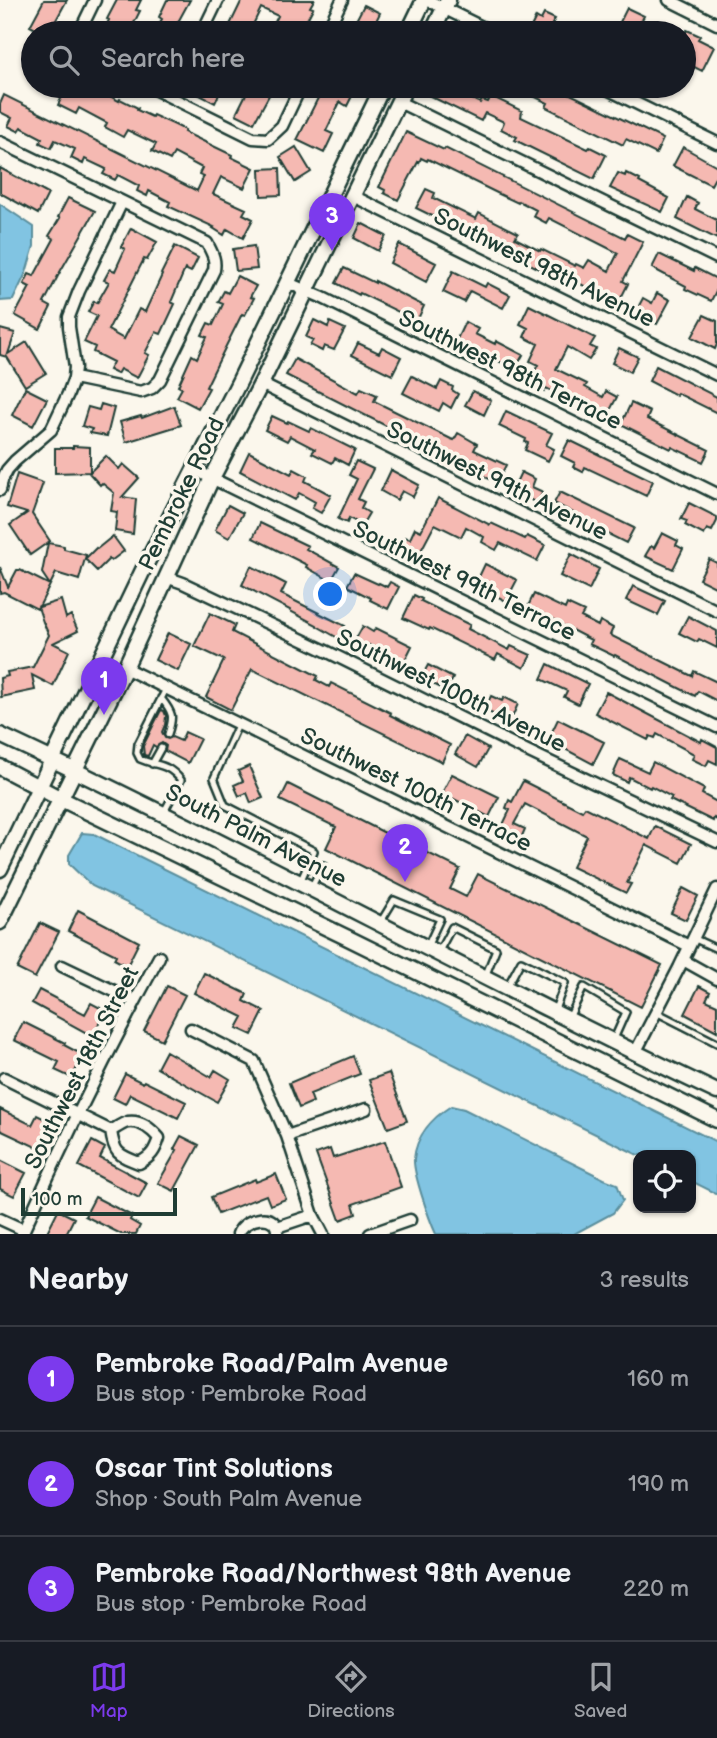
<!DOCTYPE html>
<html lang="en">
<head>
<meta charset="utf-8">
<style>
	:root { --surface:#171b24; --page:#20242c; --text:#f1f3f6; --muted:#9ea1a6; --line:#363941; --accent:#7c3aed }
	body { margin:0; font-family:"Balsamiq Sans",sans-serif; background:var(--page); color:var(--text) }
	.controls { position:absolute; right:21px; bottom:21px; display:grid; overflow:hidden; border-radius:14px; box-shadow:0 2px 5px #0004 }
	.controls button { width:63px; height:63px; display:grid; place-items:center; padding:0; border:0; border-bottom:2px solid var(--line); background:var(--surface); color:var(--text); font:35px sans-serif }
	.scale { position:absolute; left:21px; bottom:18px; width:156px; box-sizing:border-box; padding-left:7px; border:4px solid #1f3d34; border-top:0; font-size:19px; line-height:24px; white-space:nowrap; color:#1f3d34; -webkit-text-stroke:5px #fbf7ec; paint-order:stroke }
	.you { position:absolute; left:331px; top:595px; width:24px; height:24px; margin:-18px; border:5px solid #fff; border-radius:50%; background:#1a73e8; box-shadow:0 0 0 10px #1a73e833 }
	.badge { display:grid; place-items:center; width:46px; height:46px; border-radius:50%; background:var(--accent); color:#fff; font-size:23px; font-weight:700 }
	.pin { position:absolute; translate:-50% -58px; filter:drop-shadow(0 2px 4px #0008) }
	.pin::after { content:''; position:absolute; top:37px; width:24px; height:21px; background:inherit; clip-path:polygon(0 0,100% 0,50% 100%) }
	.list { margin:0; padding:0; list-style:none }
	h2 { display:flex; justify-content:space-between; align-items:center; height:91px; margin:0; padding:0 28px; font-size:30px }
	h2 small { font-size:23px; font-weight:400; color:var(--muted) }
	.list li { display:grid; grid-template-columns:46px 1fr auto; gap:21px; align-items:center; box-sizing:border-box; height:105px; padding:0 28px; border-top:2px solid var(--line) }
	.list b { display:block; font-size:26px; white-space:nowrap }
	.list p { margin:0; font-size:23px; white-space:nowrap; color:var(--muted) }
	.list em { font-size:23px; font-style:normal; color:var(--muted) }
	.icon { flex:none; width:38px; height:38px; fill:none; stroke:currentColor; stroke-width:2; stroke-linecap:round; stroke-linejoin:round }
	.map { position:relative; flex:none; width:717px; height:1234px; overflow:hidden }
	.search { position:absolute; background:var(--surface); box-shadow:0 2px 5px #0004; left:21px; right:21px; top:21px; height:77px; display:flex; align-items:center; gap:18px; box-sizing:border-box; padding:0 24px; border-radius:38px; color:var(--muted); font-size:26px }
	.sheet { height:406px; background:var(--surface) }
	nav { display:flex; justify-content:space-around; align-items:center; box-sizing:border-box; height:98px; border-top:2px solid var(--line); background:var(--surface); font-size:19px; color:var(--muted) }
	nav a { display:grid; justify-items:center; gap:4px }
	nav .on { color:var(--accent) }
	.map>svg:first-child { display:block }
	.water { fill:#81c4e2; stroke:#5a8e9c; stroke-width:2 }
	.building { fill:#f5b9b2; stroke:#1f3d34; stroke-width:2 }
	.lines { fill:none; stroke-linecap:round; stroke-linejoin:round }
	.lane-casing { stroke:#1f3d34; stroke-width:10 }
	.street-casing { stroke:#1f3d34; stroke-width:15 }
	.secondary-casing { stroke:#1f3d34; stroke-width:19 }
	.lane { stroke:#fbf7ec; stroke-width:5 }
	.street { stroke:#fbf7ec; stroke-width:10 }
	.secondary { stroke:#fbf7ec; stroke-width:14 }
	.labels { text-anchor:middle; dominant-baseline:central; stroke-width:7; stroke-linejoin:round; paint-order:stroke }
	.street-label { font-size:23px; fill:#1f3d34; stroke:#fbf7ec }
</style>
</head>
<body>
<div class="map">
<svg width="717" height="1234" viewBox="0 0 717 1234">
	<rect width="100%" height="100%" fill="#fbf7ec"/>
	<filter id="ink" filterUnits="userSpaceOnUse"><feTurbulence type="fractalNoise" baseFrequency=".0143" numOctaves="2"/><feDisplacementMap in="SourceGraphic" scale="14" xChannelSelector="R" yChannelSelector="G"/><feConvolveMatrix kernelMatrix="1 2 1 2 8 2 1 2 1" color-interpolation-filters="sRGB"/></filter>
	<g filter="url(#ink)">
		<path class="water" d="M0 204 34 227V246L26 273 13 300 0 301Z
			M82 833 94 834 717 1142V1194L691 1181V1155H638L92 886 69 864V855Z
			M451 1106 464 1109 604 1179 617 1184 623 1200 613 1213 574 1234H436C429 1219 413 1173 414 1159 416 1136 432 1118 451 1106Z"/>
		<path class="building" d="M44 0H67L49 33H43L30 26Z
			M117 0H141L136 10 140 11 130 31 127 29 125 33H103L109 20 107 19Z
			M167 0H190L172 33H154L162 19 159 17Z
			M242 0H314L310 7 313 8 300 33H269L278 16 261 8 249 33H226Z
			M364 5 380 13 370 33H352L356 25 354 24Z
			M627 8 644 16 637 29 629 25 626 30 618 26Z
			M544 14 555 19 552 24 570 33H528L536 17 541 20Z
			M687 30 700 36 698 39 714 47 702 71 684 62V36Z
			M67 86H92L119 101 120 99 138 108 137 110 152 117 153 115 175 125 185 130 184 132 232 155 231 157 254 168 244 188 221 177 213 194 246 209 243 214 253 219 243 238 227 229 224 235 213 228 214 227 168 206 170 202 149 191 147 196 137 191 139 186 118 175 115 180 103 174 106 169 85 159 83 164 71 158 75 149 55 140 51 148 40 143 42 138 21 127 18 131 8 126 12 118 0 112V104L4 95 197 191 204 176 199 174 202 168 174 153 170 160 152 151 156 144 127 130 123 137 105 127 107 123 79 108 76 114 58 105Z
			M200 86H223L215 103 196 93Z
			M250 86H274L254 123 236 114Z
			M323 86H357L347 106 340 102 326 131 333 134 324 153 297 140 321 92H320Z
			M433 86H463L460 93 480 103 482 100 488 102 491 96 522 111 521 117 588 149 590 147 606 155 594 179 515 140 517 137 501 129 504 122 485 113 481 121 428 95Z
			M531 86H554L663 139 656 154 626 139 623 145 546 107 548 103 527 93Z
			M406 132 444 150 445 148 625 238 627 234 643 242 623 281 628 284 618 304 562 274 559 279 458 227 457 228 416 208 426 189 435 193 433 198 476 219 479 213 518 233 515 238 540 251 541 249 575 266 576 264 584 268 589 260 609 271 618 253 549 218 546 223 533 216 536 210 519 201 518 203 497 193 428 159 427 161 421 158 419 163 418 162 398 200 384 193 385 190 379 187Z
			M296 147 311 172 295 182 280 157Z
			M683 147 717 166V174L711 185 673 166Z
			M0 168 48 194 38 214 0 193Z
			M280 168 281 195 261 196 260 169Z
			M618 173 625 176 626 173 640 180 639 182 669 198 662 212 610 188Z
			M687 197 698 203 695 209 717 220V239L677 219Z
			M68 198 95 211 60 272 44 303 51 307 40 329 15 315 30 287 24 284 29 274 34 276 54 239 49 236 60 218 58 217Z
			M361 223 386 236 378 251 354 238Z
			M131 228 157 242 147 260 144 259 108 330 124 339 139 309 145 312 162 275 161 274 175 246 198 258 191 272 185 269 171 302 175 304 161 334 156 332 145 353 149 355 137 378 120 369 117 374 109 370 113 362 93 352 95 347 84 342 97 316 88 312 94 301 97 303 109 282 104 280 110 269 115 271 125 249 121 247Z
			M399 244 436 263 426 282 390 263Z
			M254 246 257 269 236 271 233 249Z
			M659 254 694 271 695 268 717 279V289L711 301 685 289 686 286 652 268Z
			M344 268 375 283V281L424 306 417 321 360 293 359 295 336 283Z
			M453 271 485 287 487 283 510 295 503 308 470 291 464 302 443 292Z
			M237 276 256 286 250 297 254 298 245 315 242 314 226 346 206 387 209 388 198 408 177 397 182 388 178 386 192 355 197 358 207 337 202 335 208 323 213 325 223 304 218 302 224 291 228 293Z
			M657 293 670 300 657 324 635 313 643 298 652 303Z
			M529 305 595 338 590 346 596 349 589 360 567 347 556 369 587 384 585 387 603 397 606 391 617 397 606 418 546 388 544 391 528 383 538 365 530 361 538 344 524 337 528 328 520 324Z
			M704 315 717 321V344L715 349 692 337Z
			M314 320 328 327 330 322 345 329 334 350 324 346 322 351 310 345 313 340 306 337Z
			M465 322 478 329 475 334 495 344 496 341 523 355 515 369 456 341Z
			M0 329 15 333 8 354 27 342 46 373 25 386 7 357 0 355Z
			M358 343 379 353 382 347 401 357 392 375 352 355Z
			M619 348 638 357 630 372 612 363Z
			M295 359 358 393 361 388 377 395 374 401 451 439 454 440 458 433 477 444 474 450 506 465 497 483 474 471 475 469 451 455 449 458 286 375Z
			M656 366 717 397V413L677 393 676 395 649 381Z
			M412 376 437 389 441 381 453 387 452 390 458 394 451 408 443 403 439 411 403 393Z
			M25 388 47 399 33 426 12 415Z
			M473 391 491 400 484 415 465 405Z
			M631 403 650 412 647 419 709 450 703 462 672 447 671 449 621 424Z
			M101 404 114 408 107 436 90 433 92 429 82 426 88 407 99 410Z
			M174 406 181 425 126 442 120 422 141 416 142 418Z
			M506 411 552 433 546 445 554 449 548 461 525 450 528 443 525 442 526 439 499 426Z
			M272 416 287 423 288 421 309 431 311 428 355 450 348 465 335 458 332 463 312 453 315 449 290 436 287 441 265 430Z
			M569 440 653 481 646 496 585 467 583 472 573 467 575 463 561 456Z
			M73 446 90 447V472L55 473V448H73Z
			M249 452 291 474 294 469 307 476 305 481 331 495 321 513 312 508 315 502 299 493 295 500 240 471Z
			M106 456 119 469 123 464 139 478 122 497 136 499 133 534 115 531 117 512 111 511 114 493 102 483 100 485 89 473Z
			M356 461 373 469 358 499 364 502 361 508 369 513 362 525 349 518 347 523 338 519 357 479 349 475Z
			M391 470 419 485 413 497 402 491 397 500 381 491Z
			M521 472 535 479 532 487 543 492 537 503 512 491Z
			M17 474 43 483 32 514 50 541 30 555 10 525 27 513 7 507Z
			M560 492 634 528 626 543 580 520 581 517 554 503Z
			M438 498 490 525 491 523 525 539 527 536 545 545 537 561 500 543 496 550 482 542 484 537 466 527 461 537 435 524 415 562 397 552 405 537 410 539 415 528 421 531Z
			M689 503 717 517V521L712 531 707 529 704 535 685 525 687 521 681 519Z
			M228 505 243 513 229 538 215 530Z
			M260 523 308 546 306 549 339 567 331 581 306 567 307 565 253 538Z
			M662 533 678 541 676 545 683 549 673 569 645 556 651 546 654 548Z
			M113 536 124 551 111 561 109 559 97 571 85 559 96 548 97 549Z
			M48 543 64 546V549L86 555 79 580 56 573 50 585 42 573Z
			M571 554 599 569 589 590 560 576Z
			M709 559 717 563V588L699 579Z
			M485 564 517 580 506 601 475 585Z
			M251 566 286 584 281 594 345 626 338 638 317 626V625L290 611V610L242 585Z
			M0 567 8 587 17 570H20L50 585 39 607 61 600 66 618 71 615 78 631 53 643 69 651 53 686 32 675 35 690 1 697 0 678 8 676 7 672 33 667 49 635 43 622 38 607 37 609 4 592 0 593Z
			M354 573 378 584 379 583 387 587 390 582 399 587 388 609 370 600 371 598 347 586Z
			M633 586 665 601 658 615 626 600Z
			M534 594 565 609 567 604 584 612 581 617 598 626 600 621 613 628 610 635 692 676 694 671 717 682V701L698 691 695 696 679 688 615 655 614 656 589 644 591 640 558 623 559 622 541 613 539 615 527 608Z
			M414 595 422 599 421 601 470 625 468 629 509 650 511 646 531 655 524 668 498 654 495 660 430 628 429 630 403 618Z
			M210 613 235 625 232 632 318 676 316 680 329 687 331 683 391 713 390 715 450 745 442 762 252 669 231 710 206 697 224 660 194 646Z
			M688 616 717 631V648L699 639 697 642 679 633Z
			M363 626 373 632 376 628 412 646 401 668 392 664 394 658 367 644 363 650 353 644Z
			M168 633 191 644 178 671 155 660Z
			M548 664 588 684 578 704 564 697 567 691 541 679Z
			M428 665 453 678 447 691 421 678Z
			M606 692 701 742 702 739 717 747V764L709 760 706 766 692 759 694 754 657 734 655 738 650 736 648 740 595 713Z
			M491 696 502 701 504 697 518 704 510 722 484 710Z
			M161 710 164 711 166 716 165 725 162 732 165 738 168 739 172 737 181 741 185 732 200 739 188 763 165 751 166 746 162 743 156 747 153 745 148 756 144 755 143 746Z
			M558 719 604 742 593 764 548 740Z
			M465 736 488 749 478 767 455 754Z
			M620 759 648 772 653 762 704 789 702 794 717 802V820L714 818 713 821 670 800 672 797 651 786 650 788 629 777 627 782 613 775Z
			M249 766 263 798 251 803 247 793 239 796 234 785 243 781 238 771Z
			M452 774 499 797 489 817 442 793Z
			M523 781 582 811 585 807 649 839 655 826 691 844 681 863 646 845 627 883 631 884 626 893 572 867 587 836 525 804 514 824 525 829 519 843 499 833 510 810 506 808 509 800 512 802Z
			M288 784 397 839 387 858 402 866 408 868 418 848 460 869 450 889 466 897 478 874 662 965 641 1007 326 848 336 827 280 800Z
			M683 888 698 896 686 920 671 913Z
			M78 910 139 942 127 966 114 959 116 955 68 931Z
			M40 923 59 932 35 978 17 969Z
			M204 973 247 994 244 1001 264 1011 252 1035 237 1028 243 1017 194 993Z
			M167 986 185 995 162 1040 144 1031Z
			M699 986 710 992 706 1000 717 1005V1031L685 1014Z
			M39 990 85 1014 91 1003 106 1011 92 1036 32 1003Z
			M23 1022 65 1043 64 1045 83 1055 72 1078 55 1070 59 1062 14 1040Z
			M166 1051 211 1077 215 1070 230 1079 217 1102 157 1068Z
			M353 1056 360 1074 310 1094 313 1102 299 1108 289 1083Z
			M389 1073 407 1121 388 1128 369 1080Z
			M125 1074 143 1083 144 1081 186 1102 178 1118 130 1094 125 1104 113 1098Z
			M0 1109 32 1125 37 1115 51 1122 38 1148 0 1130Z
			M181 1136 199 1145 174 1191 158 1183 177 1150 174 1149Z
			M92 1141 105 1148 100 1158 147 1183 139 1198 79 1166Z
			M385 1141 401 1187 353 1204 356 1214 340 1220 316 1154 330 1149 333 1158Z
			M0 1160 26 1173 14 1196 0 1189Z
			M276 1174 286 1199 270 1205 266 1195 218 1214 211 1197 255 1179 256 1182Z
			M95 1197 132 1216 130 1220 140 1226 136 1234H121L85 1216Z
			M58 1210 74 1218 66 1234H46Z"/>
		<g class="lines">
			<g class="lane-casing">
				<path id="lane" d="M161 698C173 713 174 716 168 734
					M238 725 214 778 225 805 314 851 301 880
					M152 764 161 748
					M164 812 181 780C166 762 158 767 140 759L137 753 138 744 166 689
					M312 886 323 865
					M380 923 394 900 440 919 427 947
					M693 938 717 949
					M438 953 452 927 496 949 485 977
					M507 987 521 961 565 983 554 1012
					M656 1012 717 1043
					M569 1018 584 987 626 1012 614 1039"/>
			</g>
			<g class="street-casing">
				<path id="street" d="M427 0 494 33
					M669 0 717 24
					M79 33 95 0
					M202 33 218 0
					M326 33 342 0
					M148 86 253 138 268 139 282 126 301 86
					M601 86 717 143
					M399 102 717 258
					M0 142 207 243C212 253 216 259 214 270L160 380 152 388 141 392 74 378
					M353 196 717 375
					M286 282 321 297 717 494
					M261 384 717 611
					M193 469 717 727
					M0 490 2 480 7 470 15 461 51 430 68 394 74 378 75 367 69 327V317L79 291 122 202
					M166 577 183 583 328 652 525 750 717 842
					M125 668 689 946
					M683 960 717 979
					M62 966 135 1001
					M191 1029 254 1061 287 1136 313 1215 323 1234
					M635 1053 679 968 717 889
					M4 1078 111 1131C114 1153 118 1155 139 1163 151 1157 155 1151 159 1138 151 1129 141 1120 128 1122 123 1123 116 1128 111 1131
					M287 1136 366 1109
					M0 1219 24 1230
					M277 1227 313 1215
					M22 1234C64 1140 110 1047 159 957
					M238 1234C244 1217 279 1210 277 1234
					M370 1234 410 1220"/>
			</g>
			<g class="secondary-casing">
				<path id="secondary" d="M408 33 424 0
					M432 33 448 0
					M0 735C242 848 476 978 717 1092
					M0 767 61 799 348 938 717 1120
					M0 869 144 568 240 380 383 86
					M0 922 125 668 212 478 261 384 406 86"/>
			</g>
			<use href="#lane" class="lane"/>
			<use href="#street" class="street"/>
			<use href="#secondary" class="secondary"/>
		</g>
	</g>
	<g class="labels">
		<g class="street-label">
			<text transform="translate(544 268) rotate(26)">Southwest 98th Avenue</text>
			<text transform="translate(510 370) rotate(26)">Southwest 98th Terrace</text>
			<text transform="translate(497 481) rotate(26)">Southwest 99th Avenue</text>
			<text transform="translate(182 494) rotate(-64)">Pembroke Road</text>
			<text transform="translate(464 581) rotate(26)">Southwest 99th Terrace</text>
			<text transform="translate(451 691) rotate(26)">Southwest 100th Avenue</text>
			<text transform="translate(416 790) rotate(26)">Southwest 100th Terrace</text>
			<text transform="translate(256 836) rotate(27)">South Palm Avenue</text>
			<text transform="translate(82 1068) rotate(-63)">Southwest 18th Street</text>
		</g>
	</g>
</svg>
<div class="controls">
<button><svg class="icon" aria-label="locate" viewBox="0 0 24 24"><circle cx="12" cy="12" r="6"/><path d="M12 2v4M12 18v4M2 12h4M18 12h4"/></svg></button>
</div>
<div class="scale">100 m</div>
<div class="you"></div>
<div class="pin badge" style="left:104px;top:715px">1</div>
<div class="pin badge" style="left:405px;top:882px">2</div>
<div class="pin badge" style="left:332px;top:251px">3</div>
<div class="search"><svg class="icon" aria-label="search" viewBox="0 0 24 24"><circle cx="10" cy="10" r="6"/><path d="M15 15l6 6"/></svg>Search here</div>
</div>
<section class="sheet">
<h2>Nearby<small>3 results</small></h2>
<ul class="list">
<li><span class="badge">1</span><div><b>Pembroke Road/Palm Avenue</b><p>Bus stop · Pembroke Road</p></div><em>160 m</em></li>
<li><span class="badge">2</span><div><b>Oscar Tint Solutions</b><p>Shop · South Palm Avenue</p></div><em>190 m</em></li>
<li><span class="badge">3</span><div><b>Pembroke Road/Northwest 98th Avenue</b><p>Bus stop · Pembroke Road</p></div><em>220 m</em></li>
</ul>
</section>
<nav>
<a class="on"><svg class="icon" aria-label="map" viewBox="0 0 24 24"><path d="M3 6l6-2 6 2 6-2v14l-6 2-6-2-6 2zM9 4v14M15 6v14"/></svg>Map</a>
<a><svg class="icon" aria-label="directions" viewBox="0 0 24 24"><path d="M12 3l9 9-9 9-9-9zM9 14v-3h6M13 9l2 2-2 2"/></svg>Directions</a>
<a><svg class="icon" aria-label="saved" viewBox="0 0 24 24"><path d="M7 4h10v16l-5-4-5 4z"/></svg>Saved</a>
</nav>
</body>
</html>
